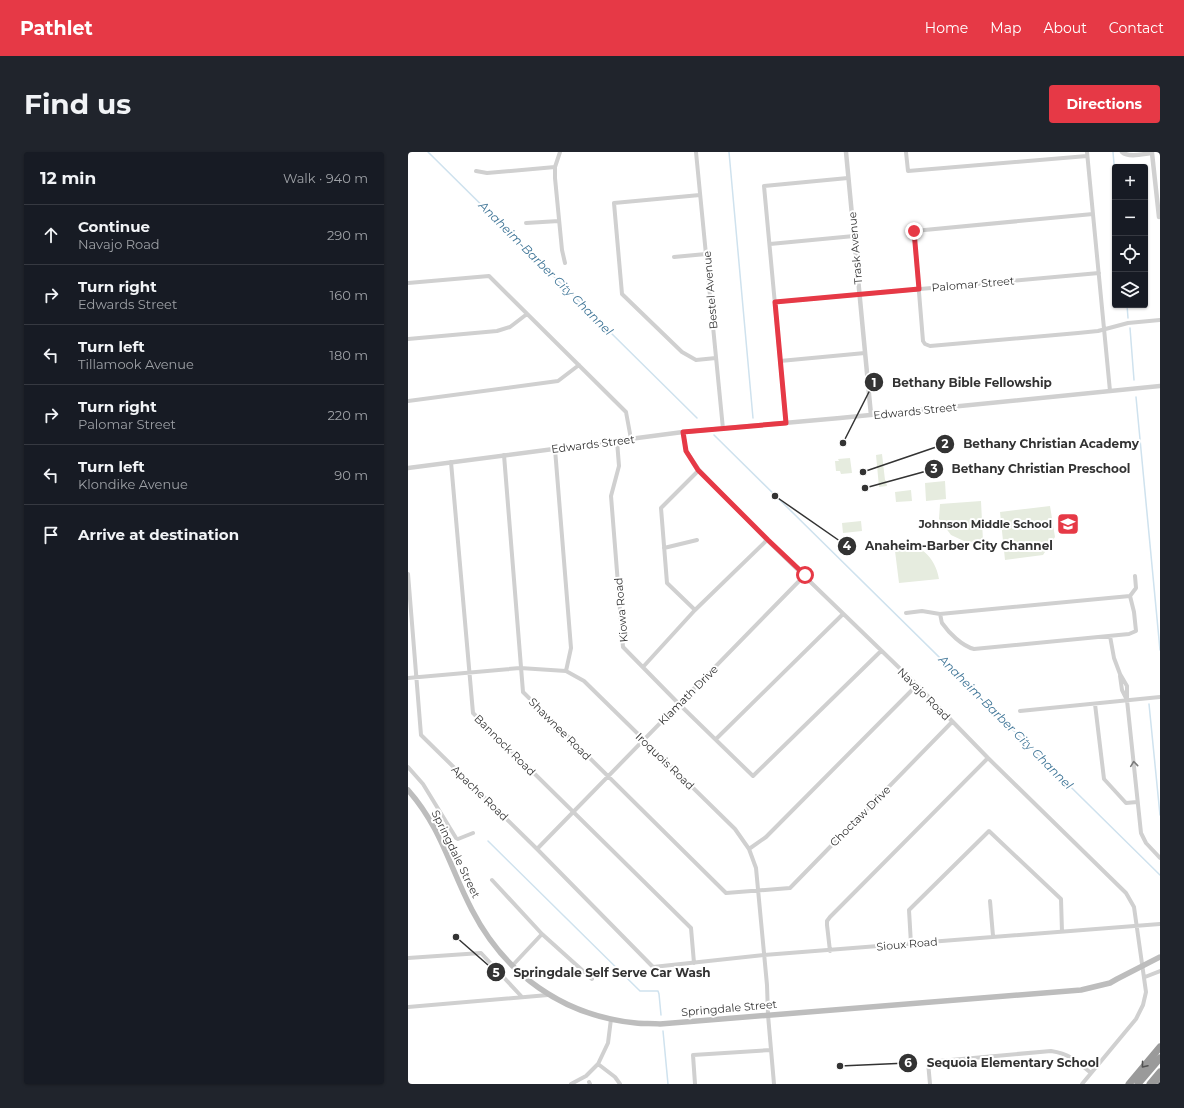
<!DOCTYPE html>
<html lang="en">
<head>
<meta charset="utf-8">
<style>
	:root { --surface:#171b24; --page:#20242c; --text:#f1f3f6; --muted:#9ea1a6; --line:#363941; --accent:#e63946 }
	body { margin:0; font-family:Montserrat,sans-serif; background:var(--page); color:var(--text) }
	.controls { position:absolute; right:12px; top:12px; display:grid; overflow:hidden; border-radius:4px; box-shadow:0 1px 3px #0004 }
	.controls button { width:36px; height:36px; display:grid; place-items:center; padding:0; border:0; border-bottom:1px solid var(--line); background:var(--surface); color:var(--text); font:20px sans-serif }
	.stop { position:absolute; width:12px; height:12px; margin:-9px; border:3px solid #e63946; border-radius:50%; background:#fff }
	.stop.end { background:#e63946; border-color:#fff; box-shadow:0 1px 4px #0008 }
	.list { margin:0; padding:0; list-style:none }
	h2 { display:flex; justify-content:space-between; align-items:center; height:52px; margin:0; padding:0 16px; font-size:17px }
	h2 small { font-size:13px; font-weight:400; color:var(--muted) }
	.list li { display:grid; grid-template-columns:26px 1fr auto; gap:12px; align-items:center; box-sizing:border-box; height:60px; padding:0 16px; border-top:1px solid var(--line) }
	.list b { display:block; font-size:15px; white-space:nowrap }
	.list p { margin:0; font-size:13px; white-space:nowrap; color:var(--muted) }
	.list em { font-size:13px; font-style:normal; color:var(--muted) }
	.icon { flex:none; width:22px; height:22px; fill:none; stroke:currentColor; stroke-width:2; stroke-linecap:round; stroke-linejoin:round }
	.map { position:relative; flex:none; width:752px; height:932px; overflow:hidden; border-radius:4px }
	header { display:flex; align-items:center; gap:24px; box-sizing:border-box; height:56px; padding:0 20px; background:var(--accent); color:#fff }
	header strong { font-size:19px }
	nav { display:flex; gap:22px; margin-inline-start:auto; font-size:14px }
	.intro { display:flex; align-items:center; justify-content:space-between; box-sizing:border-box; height:96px; padding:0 24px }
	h1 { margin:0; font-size:28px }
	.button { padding:10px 18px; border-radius:4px; background:var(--accent); color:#fff; font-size:14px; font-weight:700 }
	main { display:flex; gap:24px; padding:0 24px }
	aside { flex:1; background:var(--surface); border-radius:4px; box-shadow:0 1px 3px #0004 }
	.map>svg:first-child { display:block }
	.green { fill:#e6ecdf }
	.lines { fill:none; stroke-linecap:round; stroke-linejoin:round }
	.stream { stroke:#cfe2ee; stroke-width:1.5 }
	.minor { stroke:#d0d0d0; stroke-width:4 }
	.tertiary { stroke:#d0d0d0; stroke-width:4.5 }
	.secondary { stroke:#bdbdbd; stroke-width:5.5 }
	.motorway { stroke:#9a9a9a; stroke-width:7 }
	.oneway { stroke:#7a7a7a }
	.oneway2 { stroke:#525252 }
	.route { stroke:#e63946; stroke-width:5 }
	.labels { text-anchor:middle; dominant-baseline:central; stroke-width:4; stroke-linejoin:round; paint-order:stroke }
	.street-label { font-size:11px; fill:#333; stroke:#fff }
	.poi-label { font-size:11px; font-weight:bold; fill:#333; stroke:#fff; text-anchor:end }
	.water-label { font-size:12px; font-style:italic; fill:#3f7597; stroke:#fff }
	.leader { fill:none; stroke:#333; stroke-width:1.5 }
	.callout-dot { fill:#333; stroke:#fff; stroke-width:1.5 }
	.mark-label { font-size:12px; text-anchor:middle; font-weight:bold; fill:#fff }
	.callout-label { font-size:12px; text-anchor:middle; font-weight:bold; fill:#333; stroke:#fff; stroke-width:4; stroke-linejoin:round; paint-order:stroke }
</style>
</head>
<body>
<header>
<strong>Pathlet</strong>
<nav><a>Home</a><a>Map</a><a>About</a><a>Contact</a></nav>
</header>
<div class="intro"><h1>Find us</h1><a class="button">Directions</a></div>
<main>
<aside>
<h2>12 min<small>Walk · 940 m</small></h2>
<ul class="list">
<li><svg class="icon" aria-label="ahead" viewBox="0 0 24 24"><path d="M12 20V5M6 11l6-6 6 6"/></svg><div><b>Continue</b><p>Navajo Road</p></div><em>290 m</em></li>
<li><svg class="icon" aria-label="right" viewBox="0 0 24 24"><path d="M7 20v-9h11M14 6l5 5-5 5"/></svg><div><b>Turn right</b><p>Edwards Street</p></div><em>160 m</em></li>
<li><svg class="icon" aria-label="left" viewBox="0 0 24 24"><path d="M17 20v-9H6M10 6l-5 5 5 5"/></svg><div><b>Turn left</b><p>Tillamook Avenue</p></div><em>180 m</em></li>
<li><svg class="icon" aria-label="right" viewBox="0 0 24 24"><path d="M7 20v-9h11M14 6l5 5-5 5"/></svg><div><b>Turn right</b><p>Palomar Street</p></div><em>220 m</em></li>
<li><svg class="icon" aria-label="left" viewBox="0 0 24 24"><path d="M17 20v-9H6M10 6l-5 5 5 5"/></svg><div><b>Turn left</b><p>Klondike Avenue</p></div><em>90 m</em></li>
<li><svg class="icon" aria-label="arrive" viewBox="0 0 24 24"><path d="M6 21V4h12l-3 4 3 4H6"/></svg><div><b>Arrive at destination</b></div></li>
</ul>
</aside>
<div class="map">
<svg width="752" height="932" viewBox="0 0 752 932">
	<rect width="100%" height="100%" fill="#fff"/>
	<path class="green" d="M474 302 477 328 478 329 479 334 471 335 468 303Z
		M442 306 444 321 433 322 432 319H428L427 309H431L430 307Z
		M537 329 538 347 518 349 517 331Z
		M503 338 504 349 488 350 487 340Z
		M573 349 575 389 558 390 543 383 531 367 532 352Z
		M642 354 647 385 635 403 597 408 592 360Z
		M453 369 454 379 435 381 434 371Z
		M486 391C510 390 527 403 531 427L491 431Z"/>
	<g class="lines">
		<path class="stream" d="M20 0 289 266
			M321 0 345 266
			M705 0 707 24
			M719 153 720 166
			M722 176 726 228
			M728 245 752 498
			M306 283 752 723
			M741 552 752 663
			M80 689 232 839H250L251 842 253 863
			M255 879 260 932"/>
		<path class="minor" d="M152 0 147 15V26L154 98 157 111
			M288 0 315 277
			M498 0 500 19 679 4
			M679 0 702 239
			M68 19 79 21 147 15
			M292 43 206 51 214 142 274 200 288 208 308 206
			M685 62 506 79 515 189 517 192 522 194 670 181 690 179 720 171 752 168
			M118 71 151 69
			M362 92 446 84
			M266 105 298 102
			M0 131 81 124 218 260 223 287
			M367 150 691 121
			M0 187 89 179 102 175 119 162
			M372 209 457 201
			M0 249 150 229 171 213
			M378 271 356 34 440 26
			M275 280 278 299 291 318 359 388 509 533 580 606 718 741 726 755 738 840 735 853 728 867 674 932
			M209 289 211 314 203 344 215 495 271 552 345 624 473 499
			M147 297 163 496 158 519 176 529 327 677 341 697 348 716 359 833 360 863 366 932
			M96 303 115 540 318 741 382 736 544 570
			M43 310 65 561 283 776 286 811
			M256 396 289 388
			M0 422 13 583 129 697 245 815 356 803 752 772
			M287 458 259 431 253 356 291 318
			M498 461 514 459 532 462 722 444
			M532 462C533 465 533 468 534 471 541 481 554 494 566 497L721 482 728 479 726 460 722 444 728 436 727 424
			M702 484 706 506 712 522 719 534V548L733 681 738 691 752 706
			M235 515 287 458 359 388
			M712 524 714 538 719 548
			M0 526 112 516 158 519
			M687 552 696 627 718 651 729 650
			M612 559 752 545
			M308 587 435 462
			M0 615 15 632 48 686 50 687 65 681
			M129 697 397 423
			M341 697 358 685 509 533
			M84 728 134 782 184 827
			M582 749 585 784
			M503 792 501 758 581 679 653 747 654 780
			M422 799 419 773V769L422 765 580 606
			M0 806 73 801 114 845
			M104 814 134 782
			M737 825 752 819
			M0 855 140 843
			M190 912 207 925 212 932
			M181 930 182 932
			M163 932 178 924 190 912 200 891 203 867
			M287 932 285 903 363 898
			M522 932 520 910 643 899C662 902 669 909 683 921"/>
		<path class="tertiary" d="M438 0 463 263
			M714 0C721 6 735 2 744 1L751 65
			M0 316 275 280 432 266 752 234"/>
		<path class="secondary" d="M0 638C33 675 42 716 64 758 97 822 155 864 228 871 236 872 244 871 252 872L673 838 702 831 709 827 752 805"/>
		<path class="motorway" d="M721 932 752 895
			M730 932 752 906
			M742 932 752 920
			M749 932 752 929"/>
	</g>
	<defs><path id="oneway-chevron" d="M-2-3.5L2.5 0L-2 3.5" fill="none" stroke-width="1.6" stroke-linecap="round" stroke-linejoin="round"/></defs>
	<use class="oneway" href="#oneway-chevron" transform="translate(726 612) rotate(-96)"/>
	<use class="oneway2" href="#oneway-chevron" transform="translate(736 913) rotate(130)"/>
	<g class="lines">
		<path class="route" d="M397 423 360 388 290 318 278 299 275 280 378 271 367 150 511 137 506 79"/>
	</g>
	<defs>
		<g id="school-square" transform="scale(1.15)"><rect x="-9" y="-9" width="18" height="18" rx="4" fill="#e63946" stroke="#fff"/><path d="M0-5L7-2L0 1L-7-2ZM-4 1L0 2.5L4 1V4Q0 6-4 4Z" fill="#fff"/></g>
	</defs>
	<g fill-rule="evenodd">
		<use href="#school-square" x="660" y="372"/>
	</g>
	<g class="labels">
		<g class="street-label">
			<text transform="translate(447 96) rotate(-95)">Trask Avenue</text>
			<text transform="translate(565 132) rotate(-5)">Palomar Street</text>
			<text transform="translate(302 138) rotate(-95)">Bestel Avenue</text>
			<text transform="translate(507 259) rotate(-6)">Edwards Street</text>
			<text transform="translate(185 292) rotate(-7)">Edwards Street</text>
			<text transform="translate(213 458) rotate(-95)">Kiowa Road</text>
			<text transform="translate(516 542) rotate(45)">Navajo Road</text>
			<text transform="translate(280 543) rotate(-45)">Klamath Drive</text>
			<text transform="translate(152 577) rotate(45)">Shawnee Road</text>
			<text transform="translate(97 593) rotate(45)">Bannock Road</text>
			<text transform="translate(257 609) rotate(44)">Iroquois Road</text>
			<text transform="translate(72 641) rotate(44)">Apache Road</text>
			<text transform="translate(452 664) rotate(-45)">Choctaw Drive</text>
			<text transform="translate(48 702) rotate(64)">Springdale Street</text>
			<text transform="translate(499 792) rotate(-5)">Sioux Road</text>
			<text transform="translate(321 856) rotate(-5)">Springdale Street</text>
		</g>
		<g class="poi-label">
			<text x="644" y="372">Johnson Middle School</text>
		</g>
		<g class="water-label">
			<text transform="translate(138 116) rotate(45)">Anaheim-Barber City Channel</text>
			<text transform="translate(598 570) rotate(45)">Anaheim-Barber City Channel</text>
		</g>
	</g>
	<path class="leader" d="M435 291L466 230M455 320L537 292M457 336L526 317M367 344L439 394M48 785L88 820M432 914L500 911"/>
	<g class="callout-dot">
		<circle cx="435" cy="291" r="4"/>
		<circle cx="455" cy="320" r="4"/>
		<circle cx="457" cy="336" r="4"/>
		<circle cx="367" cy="344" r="4"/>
		<circle cx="48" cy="785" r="4"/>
		<circle cx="432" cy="914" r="4"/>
		<circle cx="466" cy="230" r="10"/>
		<circle cx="537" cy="292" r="10"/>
		<circle cx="526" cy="317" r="10"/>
		<circle cx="439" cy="394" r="10"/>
		<circle cx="88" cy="820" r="10"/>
		<circle cx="500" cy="911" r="10"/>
	</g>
	<g class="mark-label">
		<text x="466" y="235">1</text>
		<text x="537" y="296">2</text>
		<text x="526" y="321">3</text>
		<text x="439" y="398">4</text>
		<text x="88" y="825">5</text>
		<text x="500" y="915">6</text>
	</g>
	<g class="callout-label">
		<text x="564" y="235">Bethany Bible Fellowship</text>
		<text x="643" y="296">Bethany Christian Academy</text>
		<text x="633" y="321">Bethany Christian Preschool</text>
		<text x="551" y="398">Anaheim-Barber City Channel</text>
		<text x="204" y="825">Springdale Self Serve Car Wash</text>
		<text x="605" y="915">Sequoia Elementary School</text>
	</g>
</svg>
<div class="controls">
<button>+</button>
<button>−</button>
<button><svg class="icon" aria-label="locate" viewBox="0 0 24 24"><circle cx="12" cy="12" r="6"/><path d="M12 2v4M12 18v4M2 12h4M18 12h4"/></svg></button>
<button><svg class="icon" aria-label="layers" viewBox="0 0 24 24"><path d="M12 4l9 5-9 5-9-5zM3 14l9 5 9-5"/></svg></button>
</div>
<div class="stop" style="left:397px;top:423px"></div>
<div class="stop end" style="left:506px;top:79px"></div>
</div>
</main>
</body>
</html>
